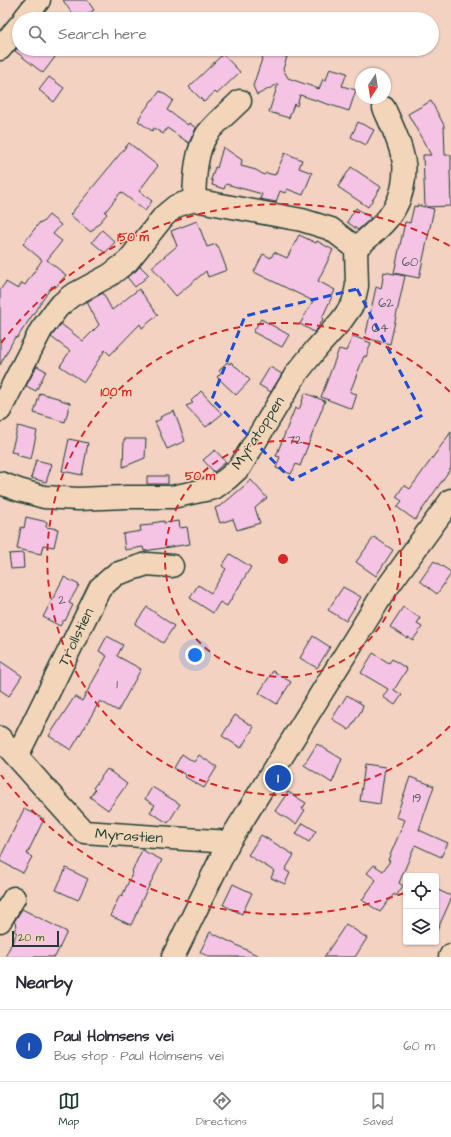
<!DOCTYPE html>
<html lang="en">
<head>
<meta charset="utf-8">
<style>
	:root { --surface:#fff; --page:#f2f2f3; --text:#2b2b33; --muted:#7c7c81; --line:#e1e1e2; --accent:#1f3d34 }
	body { margin:0; font-family:"Architects Daughter",sans-serif; background:var(--page); color:var(--text) }
	.controls { position:absolute; right:12px; bottom:12px; display:grid; overflow:hidden; border-radius:4px; box-shadow:0 1px 3px #0004 }
	.controls button { width:36px; height:36px; display:grid; place-items:center; padding:0; border:0; border-bottom:1px solid var(--line); background:var(--surface); color:var(--text); font:20px sans-serif }
	.compass { position:absolute; left:355px; top:68px; width:36px; height:36px; border-radius:50%; background:var(--surface); box-shadow:0 1px 3px #0004; rotate:192deg }
	.scale { position:absolute; left:12px; bottom:10px; width:47px; box-sizing:border-box; padding-left:4px; border:2px solid #1f3d34; border-top:0; font-size:11px; line-height:14px; white-space:nowrap; color:#1f3d34; -webkit-text-stroke:3px #f3d6ba; paint-order:stroke }
	.you { position:absolute; left:195px; top:655px; width:14px; height:14px; margin:-10px; border:3px solid #fff; border-radius:50%; background:#1a73e8; box-shadow:0 0 0 6px #1a73e833 }
	.badge { display:grid; place-items:center; width:26px; height:26px; border-radius:50%; background:var(--accent); color:#fff; font-size:13px; font-weight:700 }
	.pin { position:absolute; translate:-50% -50%; border:2px solid #fff; box-shadow:0 1px 4px #0006 }
	.list { margin:0; padding:0; list-style:none }
	h2 { display:flex; justify-content:space-between; align-items:center; height:52px; margin:0; padding:0 16px; font-size:17px }
	h2 small { font-size:13px; font-weight:400; color:var(--muted) }
	.list li { display:grid; grid-template-columns:26px 1fr auto; gap:12px; align-items:center; box-sizing:border-box; height:72px; padding:0 16px; border-top:1px solid var(--line) }
	.list b { display:block; font-size:15px; white-space:nowrap }
	.list p { margin:0; font-size:13px; white-space:nowrap; color:var(--muted) }
	.list em { font-size:13px; font-style:normal; color:var(--muted) }
	.icon { flex:none; width:22px; height:22px; fill:none; stroke:currentColor; stroke-width:2; stroke-linecap:round; stroke-linejoin:round }
	.map { position:relative; flex:none; width:451px; height:957px; overflow:hidden }
	.search { position:absolute; background:var(--surface); box-shadow:0 1px 3px #0004; left:12px; right:12px; top:12px; height:44px; display:flex; align-items:center; gap:10px; box-sizing:border-box; padding:0 14px; border-radius:22px; color:var(--muted); font-size:15px }
	.sheet { height:124px; background:var(--surface) }
	nav { display:flex; justify-content:space-around; align-items:center; box-sizing:border-box; height:56px; border-top:1px solid var(--line); background:var(--surface); font-size:11px; color:var(--muted) }
	nav a { display:grid; justify-items:center; gap:2px }
	nav .on { color:var(--accent) }
	.map>svg:first-child { display:block }
	.building { fill:#f5c3e3; stroke:#1f3d34 }
	.lines { fill:none; stroke-linecap:round; stroke-linejoin:round }
	.minor-casing { stroke:#1f3d34; stroke-width:25 }
	.minor { stroke:#f3d6ba; stroke-width:22 }
	.marked { fill:none; stroke:#1d4ed8; stroke-width:3; stroke-dasharray:8 5; stroke-linejoin:round }
	.ring { fill:none; stroke:#d62828; stroke-width:2; stroke-dasharray:7 5 }
	.labels { text-anchor:middle; dominant-baseline:central; stroke-width:3; stroke-linejoin:round; paint-order:stroke }
	.number-label { font-size:13px; fill:#545e60 }
	.street-label { font-size:15px; fill:#1f3d34; stroke:#f3d6ba }
	.centre { fill:#d62828; stroke:#f3d6ba; stroke-width:2 }
	.ring-label { font-size:12px; text-anchor:middle; font-weight:bold; fill:#d62828; stroke:#f3d6ba; stroke-width:3; stroke-linejoin:round; paint-order:stroke }
</style>
</head>
<body>
<div class="map">
<svg width="451" height="957" viewBox="0 0 451 957">
	<rect width="100%" height="100%" fill="#f3d2c2"/>
	<filter id="ink" filterUnits="userSpaceOnUse"><feTurbulence type="fractalNoise" baseFrequency=".025" numOctaves="2"/><feDisplacementMap in="SourceGraphic" scale="8" xChannelSelector="R" yChannelSelector="G"/><feConvolveMatrix kernelMatrix="1 2 1 2 8 2 1 2 1" color-interpolation-filters="sRGB"/></filter>
	<g filter="url(#ink)">
		<path class="building" d="M63 0H87L94 10 83 17 81 14 75 18Z
			M16 49H61L43 73 15 51Z
			M265 50 287 57 283 69 288 78 319 89 323 79 326 80 330 68 347 73 342 86 356 90 349 111 300 95 297 106 294 104 289 118 269 112 278 84 257 95 253 86Z
			M223 54 240 72 217 94 215 92 204 102 189 87Z
			M49 77 64 88 54 102 39 90Z
			M160 91 173 100 167 110 188 125 189 123 196 128 189 143 167 128 163 134 154 128 152 131 138 121 140 118H139L152 100H153Z
			M431 101 444 125 445 155H451V171H450L451 206 426 207 434 209 419 278 394 273 405 222 410 223 414 206 417 207V205L425 207 423 155H431L408 114Z
			M358 122 374 130 366 145 351 137Z
			M129 143 158 166 139 191 152 201 145 211 121 192 105 212 107 214 91 232 70 215Z
			M223 147 242 160 241 166 256 170 264 175 266 173 275 175 285 153 302 160 299 168 312 173 303 195 287 189 285 193 280 191 276 202 260 199 262 194 226 184 224 189 212 185 213 181 211 180 215 167 217 168Z
			M351 167 381 187 368 207 338 187Z
			M356 208 371 218 358 230 347 222Z
			M49 215 61 225 53 234 62 241 47 260 66 275 55 288 52 286 17 338 15 337 0 365V290L6 282 18 289 22 283 25 285 42 260 23 244 40 222 42 223Z
			M197 221 207 247 216 244 217 246H218L227 270 208 277 206 271 176 296 152 267 177 246 171 231Z
			M102 230 115 242 105 253 92 242Z
			M299 235 316 243 317 241 333 250 318 281 335 290 322 318 323 319 318 328 314 332 300 324 313 301 254 272 263 254 271 258 274 252 287 258Z
			M140 266 149 275 135 287 127 277 136 271Z
			M384 272 405 276 390 344 365 338 376 287 381 289Z
			M139 289 158 315 142 328 140 324 110 355 105 350 84 382 60 366 70 351 51 337 61 324 83 341 99 325 87 302 103 293 112 310Z
			M261 319 289 335 282 347 253 332Z
			M353 336 371 343 366 357 364 356 350 392 357 394 352 409 321 397 339 349 346 351Z
			M227 362 230 364 231 362 236 367H237L250 380 236 395 217 377 221 373 219 371Z
			M37 366 46 371 36 391 26 386Z
			M270 367 282 374 271 392 259 385Z
			M201 391 222 414 206 427 186 406 193 403 191 401Z
			M40 393 61 399V400L70 403 65 422 34 413Z
			M305 393 325 401 300 466 296 464 291 474 276 468 280 457 276 456 295 408 299 410Z
			M174 411 185 441 167 449 155 422 161 419 160 417Z
			M18 426 37 431 31 459 16 455 17 453 11 452Z
			M451 432V468L415 520 397 507 402 501 396 497 404 485 410 489Z
			M69 439 88 443 82 475 62 471Z
			M124 439H146L145 458 123 467Z
			M215 450 226 462 214 472 203 460Z
			M36 460 52 464 46 482 31 478Z
			M147 476H168V484H147Z
			M251 480 267 498 255 508 260 523 237 530 233 519 220 523 215 508 222 505Z
			M26 517 47 522 46 527 58 529 54 547 43 545 41 554 17 549 21 527 24 528Z
			M164 521V523L179 521 180 528 187 527 190 544 144 551 143 547 125 550 123 534 141 531 140 526 152 525V523Z
			M374 537 393 550 376 576 356 562Z
			M23 553 24 568 11 569 9 554Z
			M230 554 251 567 227 606 220 602 213 613 190 598 198 585 211 593 226 569 222 566Z
			M434 561 451 572V574L437 594 420 581Z
			M64 577 79 585 69 603 73 605 65 621 64 620 60 626 43 617Z
			M343 587 361 597 346 621 328 610Z
			M147 607 174 626 163 643 135 624Z
			M403 607 420 618 417 624 422 627 413 640 408 637 407 638 390 627Z
			M107 636 123 645 117 656 141 669 118 711 100 701 71 750 49 736 75 696 82 701 107 656 99 651Z
			M313 636 330 647 317 668 300 658Z
			M373 653 389 663 392 659 407 669 394 690 402 695 395 705 383 697 388 689 361 673Z
			M0 661 22 676 9 696 0 690Z
			M273 671 291 682 277 704 259 693Z
			M347 695 363 705 361 711 349 730 332 719Z
			M235 715 254 727 241 748 222 736Z
			M317 744 342 759 332 783 304 765Z
			M182 754 194 762 199 755 217 767 204 788 185 777 186 775 174 768Z
			M365 764 385 767 380 804 360 801Z
			M107 769 127 784 108 810 90 797 95 790 93 788Z
			M410 777 434 786 419 830 448 843 441 857 415 845 399 883 403 886 396 896 394 894 380 912 362 900 376 880 367 873 374 865 383 871 390 861 388 860 405 820 396 817Z
			M152 787 180 804 168 823 150 812 155 805 145 799Z
			M288 792 306 803 302 809 305 810 296 824 275 811Z
			M24 809 44 819 27 854 32 857 23 873 0 861V858Z
			M303 823 316 831 309 842 296 834Z
			M261 835 294 855 285 870 290 873 285 884 271 878 274 871 248 855Z
			M142 850 162 860 140 904H141L131 925 110 916 120 895 122 896 133 872 132 871Z
			M66 868 88 879 78 900 56 890Z
			M233 884 252 893 242 914 223 905Z
			M436 889 451 896V899L436 933Z
			M22 909 67 932 55 957H5L17 933 14 931 17 925 14 922Z
			M346 924 367 938 355 957H324Z
			M210 932 261 957H209L200 952Z"/>
		<g class="lines">
			<g class="minor-casing">
				<path id="minor" d="M24 19 39 0
					M0 49 19 26
					M194 200C195 178 195 153 207 134 216 122 229 112 240 101
					M356 248C380 228 401 212 404 178 404 173 405 167 404 163 401 144 392 126 384 108
					M0 410 41 330 58 307 71 296 110 275 128 261 164 216 176 206 194 200 302 220 331 229 356 248
					M0 483 19 490 44 497 78 499 126 497H172L214 488 228 478 240 467 296 374 317 348 341 321 353 304 357 286 356 248
					M0 738 84 832 229 842
					M17 756 100 588 116 574 147 564 172 566
					M0 921 14 898
					M173 957 229 842 384 592 451 500
					M450 957 451 955"/>
			</g>
			<use href="#minor" class="minor"/>
		</g>
	</g>
	<path class="marked" d="M357 289 423 415 292 480 212 399 245 316Z"/>
	<g class="ring">
		<circle cx="283" cy="559" r="118"/>
		<path d="M450 726A236 236 0 1 1 450 392"/>
		<path d="M404 893A355 355 0 0 1 1 775M1 343A355 355 0 0 1 450 246"/>
	</g>
	<g class="labels">
		<g class="number-label">
			<text x="410" y="262">60</text>
			<text x="386" y="303">62</text>
			<text x="380" y="328">64</text>
			<text x="295" y="440">72</text>
			<text x="62" y="600">2</text>
			<text x="117" y="684">1</text>
			<text x="417" y="798">19</text>
		</g>
		<g class="street-label">
			<text transform="translate(258 433) rotate(-57)">Myratoppen</text>
			<text transform="translate(76 637) rotate(-64)">Trollstien</text>
			<text transform="translate(129 836) rotate(4)">Myrastien</text>
		</g>
	</g>
	<circle cx="283" cy="559" r="6" class="centre"/>
	<g class="ring-label">
		<text x="133" y="241">150 m</text>
		<text x="116" y="396">100 m</text>
		<text x="200" y="480">50 m</text>
	</g>
</svg>
<div class="controls">
<button><svg class="icon" aria-label="locate" viewBox="0 0 24 24"><circle cx="12" cy="12" r="6"/><path d="M12 2v4M12 18v4M2 12h4M18 12h4"/></svg></button>
<button><svg class="icon" aria-label="layers" viewBox="0 0 24 24"><path d="M12 4l9 5-9 5-9-5zM3 14l9 5 9-5"/></svg></button>
</div>
<svg class="compass" viewBox="-18 -18 36 36"><path d="M0-13l5 13h-10z" fill="#e53935"/><path d="M0 13l5-13h-10z" fill="#7c7c81"/></svg>
<div class="scale">20 m</div>
<div class="you"></div>
<div class="pin badge" style="left:278px;top:778px;background:#1a4fb4">1</div>
<div class="search"><svg class="icon" aria-label="search" viewBox="0 0 24 24"><circle cx="10" cy="10" r="6"/><path d="M15 15l6 6"/></svg>Search here</div>
</div>
<section class="sheet">
<h2>Nearby<small></small></h2>
<ul class="list">
<li><span class="badge" style="background:#1a4fb4">1</span><div><b>Paul Holmsens vei</b><p>Bus stop · Paul Holmsens vei</p></div><em>60 m</em></li>
</ul>
</section>
<nav>
<a class="on"><svg class="icon" aria-label="map" viewBox="0 0 24 24"><path d="M3 6l6-2 6 2 6-2v14l-6 2-6-2-6 2zM9 4v14M15 6v14"/></svg>Map</a>
<a><svg class="icon" aria-label="directions" viewBox="0 0 24 24"><path d="M12 3l9 9-9 9-9-9zM9 14v-3h6M13 9l2 2-2 2"/></svg>Directions</a>
<a><svg class="icon" aria-label="saved" viewBox="0 0 24 24"><path d="M7 4h10v16l-5-4-5 4z"/></svg>Saved</a>
</nav>
</body>
</html>
